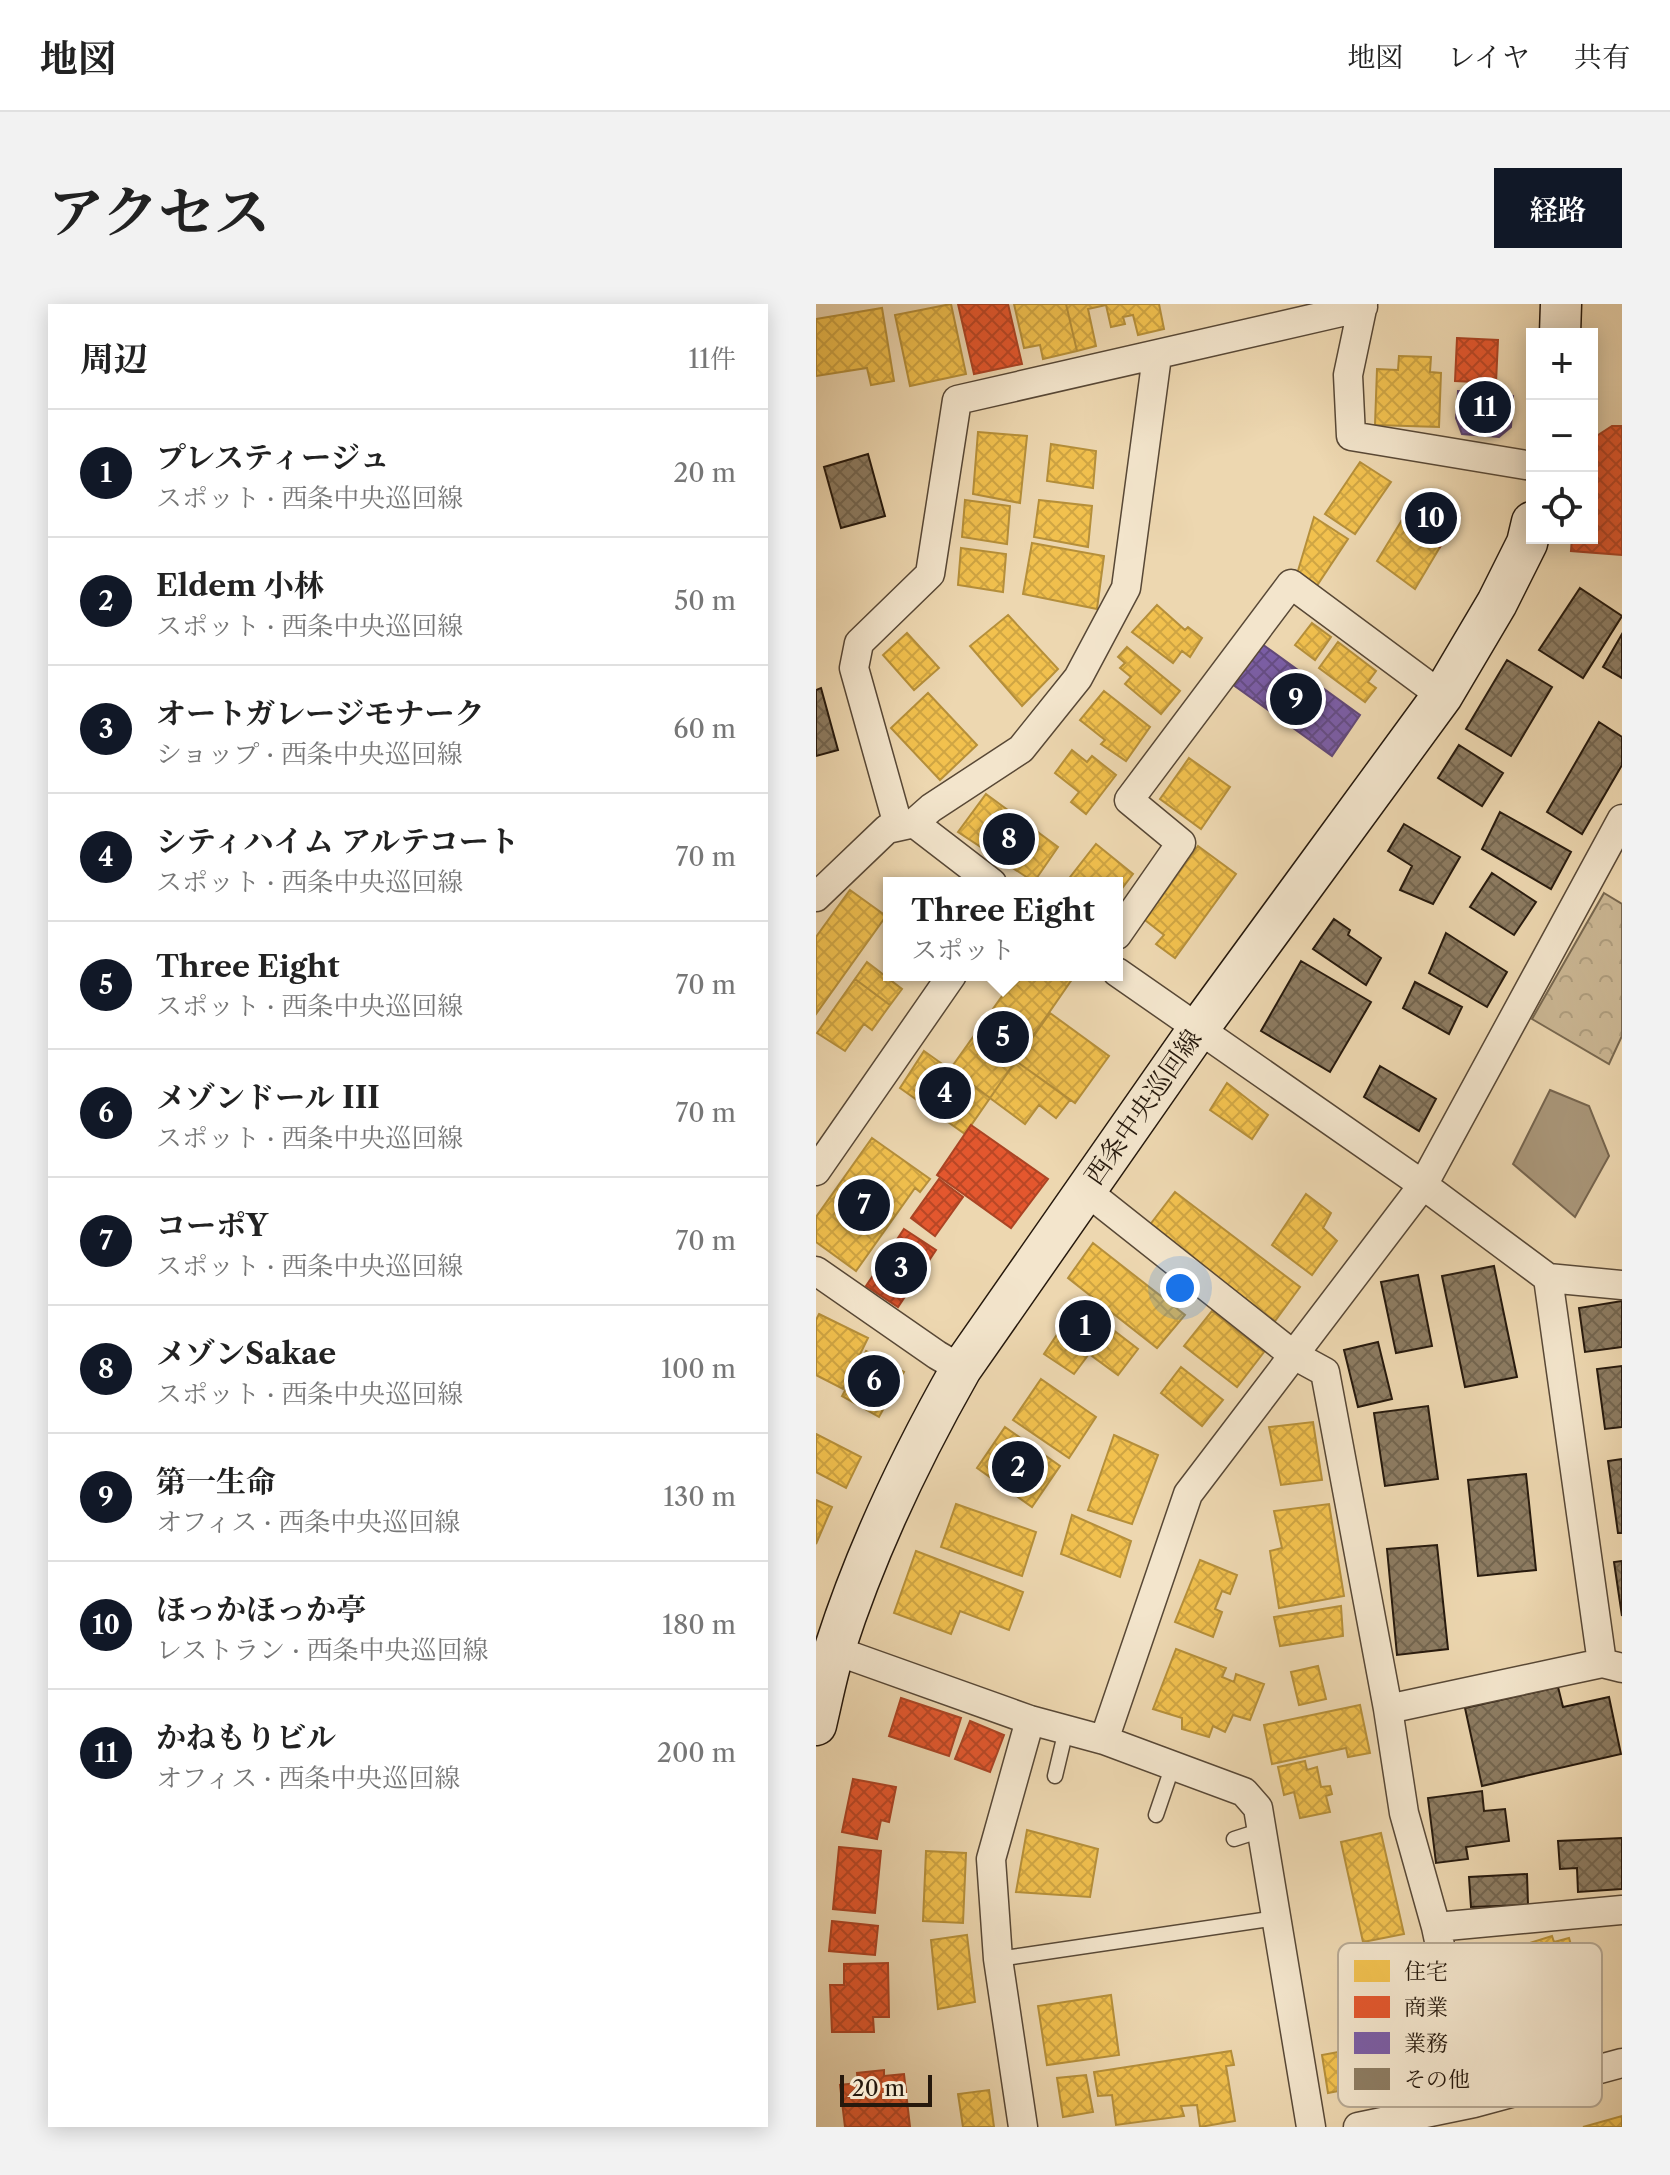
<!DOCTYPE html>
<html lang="ja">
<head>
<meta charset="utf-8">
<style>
	:root { --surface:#fff; --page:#f2f2f2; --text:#222; --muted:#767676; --line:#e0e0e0; --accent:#111827 }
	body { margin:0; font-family:"Libre Caslon Text","Noto Serif JP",serif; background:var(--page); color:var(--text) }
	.controls { position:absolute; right:24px; top:24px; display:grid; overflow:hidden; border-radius:0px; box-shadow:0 4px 20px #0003 }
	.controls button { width:72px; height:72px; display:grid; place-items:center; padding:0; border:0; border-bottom:2px solid var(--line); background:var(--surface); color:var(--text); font:40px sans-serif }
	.scale { position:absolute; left:24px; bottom:20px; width:92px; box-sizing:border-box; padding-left:8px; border:4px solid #26190d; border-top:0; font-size:22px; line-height:28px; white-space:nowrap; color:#26190d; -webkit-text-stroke:6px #f3e5cc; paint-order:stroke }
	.you { position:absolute; left:364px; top:984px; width:28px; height:28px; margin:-20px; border:6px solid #fff; border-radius:50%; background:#1a73e8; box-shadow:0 0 0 12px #1a73e833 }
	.badge { display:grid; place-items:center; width:52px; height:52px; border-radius:50%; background:var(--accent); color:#fff; font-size:26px; font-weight:700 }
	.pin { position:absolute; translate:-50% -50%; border:4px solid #fff; box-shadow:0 2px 8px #0006 }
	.popup { position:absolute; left:67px; top:573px; width:240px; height:104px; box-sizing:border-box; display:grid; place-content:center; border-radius:0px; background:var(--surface); filter:drop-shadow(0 2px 6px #0005); font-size:26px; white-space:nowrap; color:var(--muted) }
	.popup b { font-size:30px; color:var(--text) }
	.popup::after { content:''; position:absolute; left:50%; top:100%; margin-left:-16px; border:16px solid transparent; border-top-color:var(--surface) }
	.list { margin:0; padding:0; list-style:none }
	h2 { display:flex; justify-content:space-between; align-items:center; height:104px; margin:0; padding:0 32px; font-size:34px }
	h2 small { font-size:26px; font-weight:400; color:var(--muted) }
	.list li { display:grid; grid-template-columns:52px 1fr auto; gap:24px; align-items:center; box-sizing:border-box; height:128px; padding:0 32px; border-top:2px solid var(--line) }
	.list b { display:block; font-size:30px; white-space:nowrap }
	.list p { margin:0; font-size:26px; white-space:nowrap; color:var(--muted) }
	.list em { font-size:26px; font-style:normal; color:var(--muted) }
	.icon { flex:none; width:44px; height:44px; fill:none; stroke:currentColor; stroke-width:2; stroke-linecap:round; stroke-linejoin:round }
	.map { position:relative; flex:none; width:806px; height:1823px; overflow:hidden; border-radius:0px }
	header { display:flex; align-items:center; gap:48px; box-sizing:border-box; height:112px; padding:0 40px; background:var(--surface); border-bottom:2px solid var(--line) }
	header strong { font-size:38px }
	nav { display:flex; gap:44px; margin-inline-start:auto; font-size:28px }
	.intro { display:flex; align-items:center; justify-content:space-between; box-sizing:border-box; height:192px; padding:0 48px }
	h1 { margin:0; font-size:56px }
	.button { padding:20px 36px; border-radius:0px; background:var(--accent); color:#fff; font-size:28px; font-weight:700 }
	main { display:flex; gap:48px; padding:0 48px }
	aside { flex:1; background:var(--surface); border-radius:0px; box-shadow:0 4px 20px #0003 }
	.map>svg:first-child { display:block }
	.forest { fill:url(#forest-crowns); stroke:#786850; stroke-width:2 }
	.water { fill:#a99679; stroke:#75644e; stroke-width:2 }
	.homes { fill:url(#homes-cross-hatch); stroke:#b58f3a; stroke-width:2 }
	.shops { fill:url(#shops-cross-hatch); stroke:#ab4424; stroke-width:2 }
	.offices { fill:url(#offices-cross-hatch); stroke:#624979; stroke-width:2 }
	.building { fill:url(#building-cross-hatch); stroke:#26190d; stroke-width:2 }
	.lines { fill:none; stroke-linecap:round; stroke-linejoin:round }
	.lane-casing { stroke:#584836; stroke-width:17 }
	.street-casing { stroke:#584836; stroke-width:31 }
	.secondary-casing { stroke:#26190d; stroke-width:43 }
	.lane { stroke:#f3e5cc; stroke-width:14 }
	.street { stroke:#f3e5cc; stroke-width:28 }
	.secondary { stroke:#f3e5cc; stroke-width:40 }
	.labels { text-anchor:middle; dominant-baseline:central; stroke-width:8; stroke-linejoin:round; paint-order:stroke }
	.street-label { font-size:26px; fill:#26190d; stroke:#f3e5cc }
	.key { fill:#f3e5cc; stroke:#b6a893; stroke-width:2 }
	.key-label { font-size:22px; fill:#26190d }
</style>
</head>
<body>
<header>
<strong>地図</strong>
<nav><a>地図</a><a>レイヤ</a><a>共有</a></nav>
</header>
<div class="intro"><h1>アクセス</h1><a class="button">経路</a></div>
<main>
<aside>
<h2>周辺<small>11件</small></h2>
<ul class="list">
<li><span class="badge">1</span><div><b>プレスティージュ</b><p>スポット · 西条中央巡回線</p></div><em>20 m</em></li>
<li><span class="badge">2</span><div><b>Eldem 小林</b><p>スポット · 西条中央巡回線</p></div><em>50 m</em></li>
<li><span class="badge">3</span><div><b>オートガレージモナーク</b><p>ショップ · 西条中央巡回線</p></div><em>60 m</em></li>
<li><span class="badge">4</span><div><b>シティハイム アルテコート</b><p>スポット · 西条中央巡回線</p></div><em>70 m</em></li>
<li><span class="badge">5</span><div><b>Three Eight</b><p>スポット · 西条中央巡回線</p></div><em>70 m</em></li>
<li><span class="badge">6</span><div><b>メゾンドール III</b><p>スポット · 西条中央巡回線</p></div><em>70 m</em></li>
<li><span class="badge">7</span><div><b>コーポY</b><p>スポット · 西条中央巡回線</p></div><em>70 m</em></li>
<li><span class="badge">8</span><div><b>メゾンSakae</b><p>スポット · 西条中央巡回線</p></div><em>100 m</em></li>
<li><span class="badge">9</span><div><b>第一生命</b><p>オフィス · 西条中央巡回線</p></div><em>130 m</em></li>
<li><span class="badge">10</span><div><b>ほっかほっか亭</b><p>レストラン · 西条中央巡回線</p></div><em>180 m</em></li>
<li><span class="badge">11</span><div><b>かねもりビル</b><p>オフィス · 西条中央巡回線</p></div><em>200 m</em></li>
</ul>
</aside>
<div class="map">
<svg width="806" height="1823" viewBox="0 0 806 1823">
	<defs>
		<pattern id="forest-crowns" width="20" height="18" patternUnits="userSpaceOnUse" patternTransform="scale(2)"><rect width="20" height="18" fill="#cbb794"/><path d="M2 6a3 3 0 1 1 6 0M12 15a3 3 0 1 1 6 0" fill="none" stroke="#ae9d7e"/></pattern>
		<pattern id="homes-cross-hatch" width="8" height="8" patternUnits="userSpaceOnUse" patternTransform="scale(2)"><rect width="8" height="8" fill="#f2c14e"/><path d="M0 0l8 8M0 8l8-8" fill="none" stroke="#cfa543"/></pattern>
		<pattern id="shops-cross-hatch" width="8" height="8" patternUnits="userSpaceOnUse" patternTransform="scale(2)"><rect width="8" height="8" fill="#e4572e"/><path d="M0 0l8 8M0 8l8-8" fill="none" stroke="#b94726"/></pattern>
		<pattern id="offices-cross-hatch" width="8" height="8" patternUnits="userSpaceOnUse" patternTransform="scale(2)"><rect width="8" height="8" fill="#7b5ea7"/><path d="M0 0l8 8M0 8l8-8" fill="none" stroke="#654d86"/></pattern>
		<pattern id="building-cross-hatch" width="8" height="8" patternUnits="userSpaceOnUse" patternTransform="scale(2)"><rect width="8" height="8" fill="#8d7c62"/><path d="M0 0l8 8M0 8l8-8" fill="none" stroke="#73654f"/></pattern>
	</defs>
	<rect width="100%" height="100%" fill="#edd7b0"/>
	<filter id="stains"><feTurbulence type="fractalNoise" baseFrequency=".0025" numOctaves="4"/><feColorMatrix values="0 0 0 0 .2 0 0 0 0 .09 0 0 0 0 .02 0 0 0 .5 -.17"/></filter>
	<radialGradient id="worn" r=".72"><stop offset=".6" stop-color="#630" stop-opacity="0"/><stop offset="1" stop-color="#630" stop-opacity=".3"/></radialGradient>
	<path class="forest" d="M788 589 806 600V732L793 760 716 715Z"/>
	<path class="water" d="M734 786 773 802 793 852 759 913 697 860Z"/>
	<path class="homes" d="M135 0 150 70 94 82 79 11Z
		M198 0H250L261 47 227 55 224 41 208 44Z
		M250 0H343L348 25 322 31 317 11 307 13 309 20 295 23 290 1 272 5 280 42 261 47Z
		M66 4 78 77 55 81 51 64 0 72V15Z
		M583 52 615 53 614 68 625 69 623 123 559 121 561 65 582 66Z
		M162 128 211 132 204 199 157 190Z
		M235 140 280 147 277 184 231 177Z
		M544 158 575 178 539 230 509 210Z
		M149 196 194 202 191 240 146 233Z
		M223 196 276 202 272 243 218 233Z
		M498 213 532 235 500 283 481 270Z
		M586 216 624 243 599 285 561 257Z
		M216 239 288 252 281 305 207 290Z
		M145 244 190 250 187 288 142 281Z
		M341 301 369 326 372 323 386 334 374 353 366 347 357 359 316 328Z
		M192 311 242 365 206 402 154 342Z
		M496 319 515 333 499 356 479 341Z
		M91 329 123 364 98 386 67 351Z
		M522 338 560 367 552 378 560 384 549 398 503 364Z
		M311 343 364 387 345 410 309 380 315 373 304 364 309 359 302 353Z
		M288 387 334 423 310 457 285 440 289 436 264 416Z
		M112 389 161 441 124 476 75 424Z
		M256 446 271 458 276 452 300 471 270 510 255 498 263 488 239 469Z
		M373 454 414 483 385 525 344 495Z
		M170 490 242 543 218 578 142 528Z
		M280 540 317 570 301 591V579H254L251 577Z
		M382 542 420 570 359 654 340 640 348 631 329 616Z
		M34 586 70 612 0 710V633Z
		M51 658 86 685 74 701 39 675Z
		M201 671H259L174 794 135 764Z
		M39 675 74 701 56 726 48 720 29 747 1 729Z
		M234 709 293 752 259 799 200 757Z
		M108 747 174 794 149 830 84 784Z
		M200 757 254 796 240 814 223 801 209 820 174 794Z
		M411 779 452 811 436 835 394 806Z
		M56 834 114 875 104 888 99 884 40 967 0 938V913Z
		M359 888 484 983 459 1017 333 922Z
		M490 890 515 909 507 924 521 937 496 971 456 941Z
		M277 939 369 1011 341 1044 252 974Z
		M262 999 322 1045 302 1071 273 1050 258 1070 228 1050Z
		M396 1007 448 1048 421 1083 368 1042Z
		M3 1010 52 1034 27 1085 0 1071V1016Z
		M50 1047 88 1068 63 1113 26 1092Z
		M365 1063 407 1096 386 1122 345 1089Z
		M225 1075 280 1113 253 1154 197 1116Z
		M497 1118 506 1176 465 1181 453 1123Z
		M189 1123 244 1162 216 1203 161 1164Z
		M0 1130 45 1153 30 1184 0 1168Z
		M298 1131 342 1151 316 1220 272 1206Z
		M0 1196 16 1203 0 1240Z
		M140 1200 220 1228 206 1272 125 1243Z
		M513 1200 528 1292 463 1304 454 1247 466 1244 458 1207Z
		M256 1211 315 1237 304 1273 245 1250Z
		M100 1247 207 1288 193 1326 144 1307 135 1330 78 1309Z
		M384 1256 421 1271 414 1290 406 1287 399 1305 406 1308 397 1333 359 1318Z
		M525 1302 527 1332 464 1342 458 1313Z
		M360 1345 410 1364 406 1373 418 1378 420 1370 448 1380 434 1416 417 1411 409 1428 397 1422 393 1433 366 1425V1414L337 1405Z
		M502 1362 510 1395 483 1401 475 1368Z
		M544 1401 554 1449 532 1453 530 1444 456 1460 448 1421Z
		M489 1457 491 1466 501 1463 505 1483 514 1482 516 1490 510 1492 514 1508 484 1514 478 1488 468 1491 462 1463Z
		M211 1526 282 1545 274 1593 200 1588Z
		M565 1529 588 1630 547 1638 525 1538Z
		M110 1547 150 1549 147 1619 107 1617Z
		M151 1631 159 1698 122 1705 115 1636Z
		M736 1632 738 1638 753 1634 759 1655 746 1658 748 1664 687 1682 678 1650Z
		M745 1676 751 1696 760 1694 768 1733 762 1735 767 1748 726 1761 725 1756 708 1761 706 1750 696 1752 689 1723 701 1720 695 1687Z
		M295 1691 303 1751 231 1761 222 1702Z
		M560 1741 561 1747 591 1742 598 1781 554 1789 552 1781 512 1789 506 1751Z
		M415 1747 418 1761 410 1762 419 1817 384 1823 381 1801 365 1802 368 1812 300 1821 296 1791 282 1792 278 1768Z
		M270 1771 277 1808 247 1813 241 1774Z
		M173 1786 178 1823H147L142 1790Z
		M806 1812V1823H767Z"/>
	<path class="shops" d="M142 0H192L206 60 158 70Z
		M641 34 682 36 680 79 639 77Z
		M796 122H806V251L755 247 756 234H776V135Z
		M604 188 644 212 624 243 586 216Z
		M155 821 232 875 195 924 121 871Z
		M123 875 147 893 119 932 95 914Z
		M88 925 120 946 82 1003 50 982Z
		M85 1394 145 1414 133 1452 73 1432Z
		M154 1417 188 1431 174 1468 139 1455Z
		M37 1475 80 1483 73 1518 65 1516 61 1535 26 1528Z
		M23 1543 65 1547 59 1609 17 1605Z
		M16 1617 62 1622 59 1651 13 1647Z
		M72 1659 73 1713H57L58 1728H16L14 1681H28V1660Z
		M68 1766V1772L88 1770 94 1823H29L24 1781 42 1779 41 1769Z"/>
	<path class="offices" d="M642 87 697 92 695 123 683 133 646 130 640 114Z
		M446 340 544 411 516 452 416 380Z"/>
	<path class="building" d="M52 150 69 212 25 224 8 163Z
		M764 284 806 312 767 374 723 346Z
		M806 330V374L787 363Z
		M691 356 736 383 695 452 650 425Z
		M5 384 22 446 0 452V386Z
		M783 418 806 433V461L766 530 731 508Z
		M643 441 687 469 666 502 622 474Z
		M684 508 755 548 735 585 666 545Z
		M588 520 644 553 617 600 584 586 596 562 572 547Z
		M676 569 720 598 698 631 654 603Z
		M518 615 534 626 532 631 565 654 550 681 497 645Z
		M630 629 691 668 671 703 613 669Z
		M485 657 555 698 514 768 445 727Z
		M599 678 646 703 633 730 587 704Z
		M564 762 620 795 603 827 548 793Z
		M678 962 701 1073 649 1083 626 972Z
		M602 971 616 1042 580 1049 565 978Z
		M806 997V1043L769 1048 763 1004Z
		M562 1038 576 1095 542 1103 528 1046Z
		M806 1062V1123L789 1125 781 1065Z
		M612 1102 622 1175 569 1182 558 1109Z
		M806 1155V1229H802L792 1157Z
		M710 1170 720 1266 662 1272 652 1176Z
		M621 1241 632 1345 581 1351 571 1245Z
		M806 1257V1312L798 1258Z
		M742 1383 747 1403 793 1393 805 1450 666 1482 649 1404Z
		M666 1487 668 1507 689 1505 693 1537 650 1543 652 1555 620 1559 612 1494Z
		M806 1534V1585L762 1588 761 1564 744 1565 742 1537Z
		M711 1570 712 1601 655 1603 653 1573Z"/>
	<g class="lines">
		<g class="lane-casing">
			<path id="lane" d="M239 1472 250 1426
				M340 1511 357 1461
				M418 1535 446 1526
				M182 1655 460 1614"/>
		</g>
		<g class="street-casing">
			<path id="street" d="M547 0 532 71 535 132 716 162
				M98 519 176 579
				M82 521 38 364 43 339 114 270 141 96 547 3
				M0 593 71 525 98 519 115 504 205 445 262 374 310 284 341 52
				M301 631 365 539 313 496 475 280 626 392
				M301 668 607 881 732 974 806 981
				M0 867 136 671
				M269 886 476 1050 509 1068 572 1405 588 1509 620 1623 658 1799
				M0 967 121 1051 145 1065
				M732 974 786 1359
				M18 1346 214 1416 288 1436 428 1488 442 1504 495 1823
				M572 1405 786 1359 806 1364
				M288 1436 372 1190 607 881 806 515
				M620 1623 806 1606
				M207 1823 182 1655 175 1555 214 1416
				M542 1823 658 1799 806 1759"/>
		</g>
		<g class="secondary-casing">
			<path id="secondary" d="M744 30 745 0
				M0 1421C6 1396 11 1369 19 1344 50 1247 95 1153 145 1065L383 724 626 392 681 299 711 239 716 218"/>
		</g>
		<use href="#lane" class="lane"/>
		<use href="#street" class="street"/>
		<use href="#secondary" class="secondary"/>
	</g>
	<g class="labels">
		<g class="street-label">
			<text transform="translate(327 803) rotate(-55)">西条中央巡回線</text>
		</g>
	</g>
	<rect x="522" y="1639" width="264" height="164" rx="12" class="key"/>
	<rect x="538" y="1656" width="36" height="22" fill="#f2c14e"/>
	<rect x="538" y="1692" width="36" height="22" fill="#e4572e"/>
	<rect x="538" y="1728" width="36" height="22" fill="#7b5ea7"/>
	<rect x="538" y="1764" width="36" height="22" fill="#8d7c62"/>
	<g class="key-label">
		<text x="588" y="1675">住宅</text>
		<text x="588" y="1711">商業</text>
		<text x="588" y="1747">業務</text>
		<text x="588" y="1783">その他</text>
	</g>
	<rect width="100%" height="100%" filter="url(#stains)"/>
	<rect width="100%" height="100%" fill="url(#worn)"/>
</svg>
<div class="controls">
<button>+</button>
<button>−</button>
<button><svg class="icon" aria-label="locate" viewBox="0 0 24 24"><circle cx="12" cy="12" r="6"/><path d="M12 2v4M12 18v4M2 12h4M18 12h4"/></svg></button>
</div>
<div class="scale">20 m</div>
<div class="you"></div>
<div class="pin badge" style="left:269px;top:1022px">1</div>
<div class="pin badge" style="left:202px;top:1163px">2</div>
<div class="pin badge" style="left:85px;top:964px">3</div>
<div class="pin badge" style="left:129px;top:789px">4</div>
<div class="pin badge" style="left:187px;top:733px">5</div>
<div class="popup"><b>Three Eight</b>スポット</div>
<div class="pin badge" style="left:58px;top:1077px">6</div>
<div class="pin badge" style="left:48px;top:901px">7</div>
<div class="pin badge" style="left:193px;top:535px">8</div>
<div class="pin badge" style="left:480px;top:395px">9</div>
<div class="pin badge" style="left:615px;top:214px">10</div>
<div class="pin badge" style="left:669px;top:103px">11</div>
</div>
</main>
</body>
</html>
